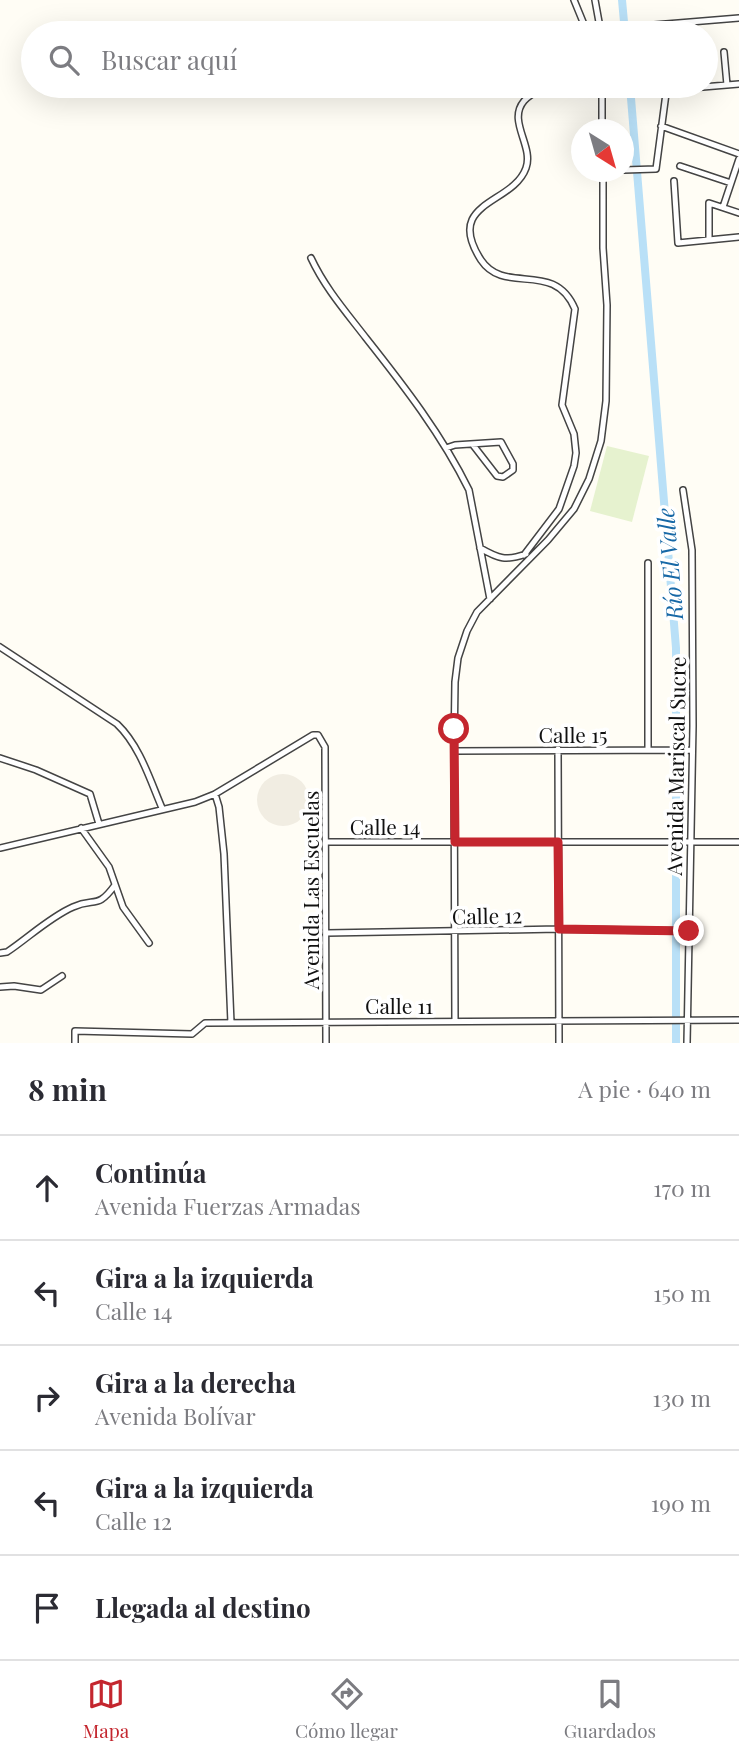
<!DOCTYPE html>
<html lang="es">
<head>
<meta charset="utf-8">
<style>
	:root { --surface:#fff; --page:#f7f7f7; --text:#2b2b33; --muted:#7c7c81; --line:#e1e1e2; --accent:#c4262e }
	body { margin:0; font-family:"Playfair Display",serif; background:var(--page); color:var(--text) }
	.compass { position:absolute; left:571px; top:119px; width:63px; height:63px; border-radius:50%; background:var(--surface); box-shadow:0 7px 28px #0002; rotate:143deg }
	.stop { position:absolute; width:21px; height:21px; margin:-16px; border:5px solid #c4262e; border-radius:50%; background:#fff }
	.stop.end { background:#c4262e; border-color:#fff; box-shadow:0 2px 7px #0008 }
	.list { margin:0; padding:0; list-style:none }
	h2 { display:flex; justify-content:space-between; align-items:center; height:91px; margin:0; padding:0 28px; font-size:30px }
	h2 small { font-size:23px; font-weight:400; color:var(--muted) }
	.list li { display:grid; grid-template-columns:46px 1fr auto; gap:21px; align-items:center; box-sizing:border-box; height:105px; padding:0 28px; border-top:2px solid var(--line) }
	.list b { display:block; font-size:26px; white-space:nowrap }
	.list p { margin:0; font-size:23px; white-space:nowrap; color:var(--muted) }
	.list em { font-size:23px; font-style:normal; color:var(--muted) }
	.icon { flex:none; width:38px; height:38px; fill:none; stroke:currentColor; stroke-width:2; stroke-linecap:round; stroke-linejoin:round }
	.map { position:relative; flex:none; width:739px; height:1043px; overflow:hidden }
	.search { position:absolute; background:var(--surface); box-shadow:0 7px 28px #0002; left:21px; right:21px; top:21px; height:77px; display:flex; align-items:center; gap:18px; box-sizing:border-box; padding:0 24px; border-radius:38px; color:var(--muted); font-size:26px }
	.sheet { height:616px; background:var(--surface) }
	nav { display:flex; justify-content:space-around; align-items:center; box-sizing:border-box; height:98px; border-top:2px solid var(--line); background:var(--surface); font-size:19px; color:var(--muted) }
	nav a { display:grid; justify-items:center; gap:4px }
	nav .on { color:var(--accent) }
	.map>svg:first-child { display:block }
	.pitch { fill:#e6f2cf }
	.plaza { fill:#f1ede2 }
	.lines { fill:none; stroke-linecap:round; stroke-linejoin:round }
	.river { stroke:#b9e0f7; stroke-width:8 }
	.minor-casing { stroke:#444; stroke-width:8 }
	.minor { stroke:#fff; stroke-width:5 }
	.route { stroke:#c4262e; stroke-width:9 }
	.labels { text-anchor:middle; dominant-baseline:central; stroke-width:7; stroke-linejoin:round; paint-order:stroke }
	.street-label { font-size:21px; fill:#111; stroke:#fff }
	.water-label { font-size:23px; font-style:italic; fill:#1768a6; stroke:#fff }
</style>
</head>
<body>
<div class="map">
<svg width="739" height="1043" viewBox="0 0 739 1043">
	<rect width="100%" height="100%" fill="#fffdf5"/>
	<path class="pitch" d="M607 446 649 456 632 522 590 511Z"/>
	<path class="plaza" d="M257 800a26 26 0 1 1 52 0a26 26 0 1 1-52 0Z"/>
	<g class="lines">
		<path class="river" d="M622 0 625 33
			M630 86 676 648V1043"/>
		<g class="minor-casing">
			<path id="minor" d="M574 0 583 22 584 33
				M595 0 601 33
				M654 25 739 18
				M724 52 727 85
				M667 90 739 84
				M661 126 739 154
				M602 130V86
				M680 166 731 183
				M624 170 656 169 667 86
				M674 181 678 243 739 237
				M723 207 739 159
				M709 240V203L739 213
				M311 258C325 288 346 312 366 338 404 386 442 435 469 490L490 599
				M446 448 455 445 501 442 513 464V470L503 477 497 476 473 445
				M683 490 692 550 693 726 687 1043
				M480 548C499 559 506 561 526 554
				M524 555 559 509 574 466 576 453 574 434 562 405 575 309C554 259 505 296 481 260 443 201 513 205 526 168 534 146 507 121 524 101 529 95 539 90 546 86
				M648 563V750
				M0 647 117 724C140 746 150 780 162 808
				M558 749 559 1043
				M454 751 692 750
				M0 758 36 770 90 794 99 824
				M215 794 219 807 224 854 231 1023
				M81 828 109 867 123 907 149 943
				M326 842H739
				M0 848 195 802 215 794 313 735H318L325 747 326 1043
				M327 933 559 929 689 931
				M0 953 7 952C28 938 50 917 73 907 95 897 97 910 115 885
				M0 987 14 986 41 990 62 976
				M455 1021 454 751 455 682 458 658 467 631 477 612 548 540 574 509 589 479 601 441 606 401 607 305 603 248V172
				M75 1043V1031L192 1034 205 1023 739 1020"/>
		</g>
		<use href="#minor" class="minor"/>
	</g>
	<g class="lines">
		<path class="route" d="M454 729 455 842H558L559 929 689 931"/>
	</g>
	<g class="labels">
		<g class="street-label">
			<text x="573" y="734">Calle 15</text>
			<text transform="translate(675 766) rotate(-89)">Avenida Mariscal Sucre</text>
			<text x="385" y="826">Calle 14</text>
			<text transform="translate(310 890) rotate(-90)">Avenida Las Escuelas</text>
			<text transform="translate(487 915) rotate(-1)">Calle 12</text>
			<text x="399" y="1005">Calle 11</text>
		</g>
		<g class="water-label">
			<text transform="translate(669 564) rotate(-95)">Río El Valle</text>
		</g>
	</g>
</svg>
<svg class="compass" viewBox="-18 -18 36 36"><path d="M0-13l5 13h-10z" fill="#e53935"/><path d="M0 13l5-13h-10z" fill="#7c7c81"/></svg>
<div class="stop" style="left:454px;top:729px"></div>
<div class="stop end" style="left:689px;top:931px"></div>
<div class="search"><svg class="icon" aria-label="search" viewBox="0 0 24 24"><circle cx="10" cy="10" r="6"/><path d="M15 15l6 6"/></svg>Buscar aquí</div>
</div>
<section class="sheet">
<h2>8 min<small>A pie · 640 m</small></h2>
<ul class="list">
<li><svg class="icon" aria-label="ahead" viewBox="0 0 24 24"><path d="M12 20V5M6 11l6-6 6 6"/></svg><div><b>Continúa</b><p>Avenida Fuerzas Armadas</p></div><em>170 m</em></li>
<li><svg class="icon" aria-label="left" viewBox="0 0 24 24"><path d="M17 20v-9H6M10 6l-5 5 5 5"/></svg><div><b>Gira a la izquierda</b><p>Calle 14</p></div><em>150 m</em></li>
<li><svg class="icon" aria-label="right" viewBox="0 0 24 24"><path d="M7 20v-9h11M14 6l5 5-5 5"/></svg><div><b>Gira a la derecha</b><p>Avenida Bolívar</p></div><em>130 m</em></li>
<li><svg class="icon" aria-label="left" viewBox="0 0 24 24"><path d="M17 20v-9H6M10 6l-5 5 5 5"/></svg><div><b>Gira a la izquierda</b><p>Calle 12</p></div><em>190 m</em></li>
<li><svg class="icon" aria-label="arrive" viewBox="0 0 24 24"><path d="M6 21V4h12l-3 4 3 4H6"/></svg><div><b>Llegada al destino</b></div></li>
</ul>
</section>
<nav>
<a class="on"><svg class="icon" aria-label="map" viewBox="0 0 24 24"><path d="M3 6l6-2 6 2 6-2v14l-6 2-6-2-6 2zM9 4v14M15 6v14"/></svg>Mapa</a>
<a><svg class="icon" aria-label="directions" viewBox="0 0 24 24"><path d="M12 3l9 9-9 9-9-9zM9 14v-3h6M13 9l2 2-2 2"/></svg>Cómo llegar</a>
<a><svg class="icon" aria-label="saved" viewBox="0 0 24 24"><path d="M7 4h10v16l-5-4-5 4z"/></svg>Guardados</a>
</nav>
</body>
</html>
